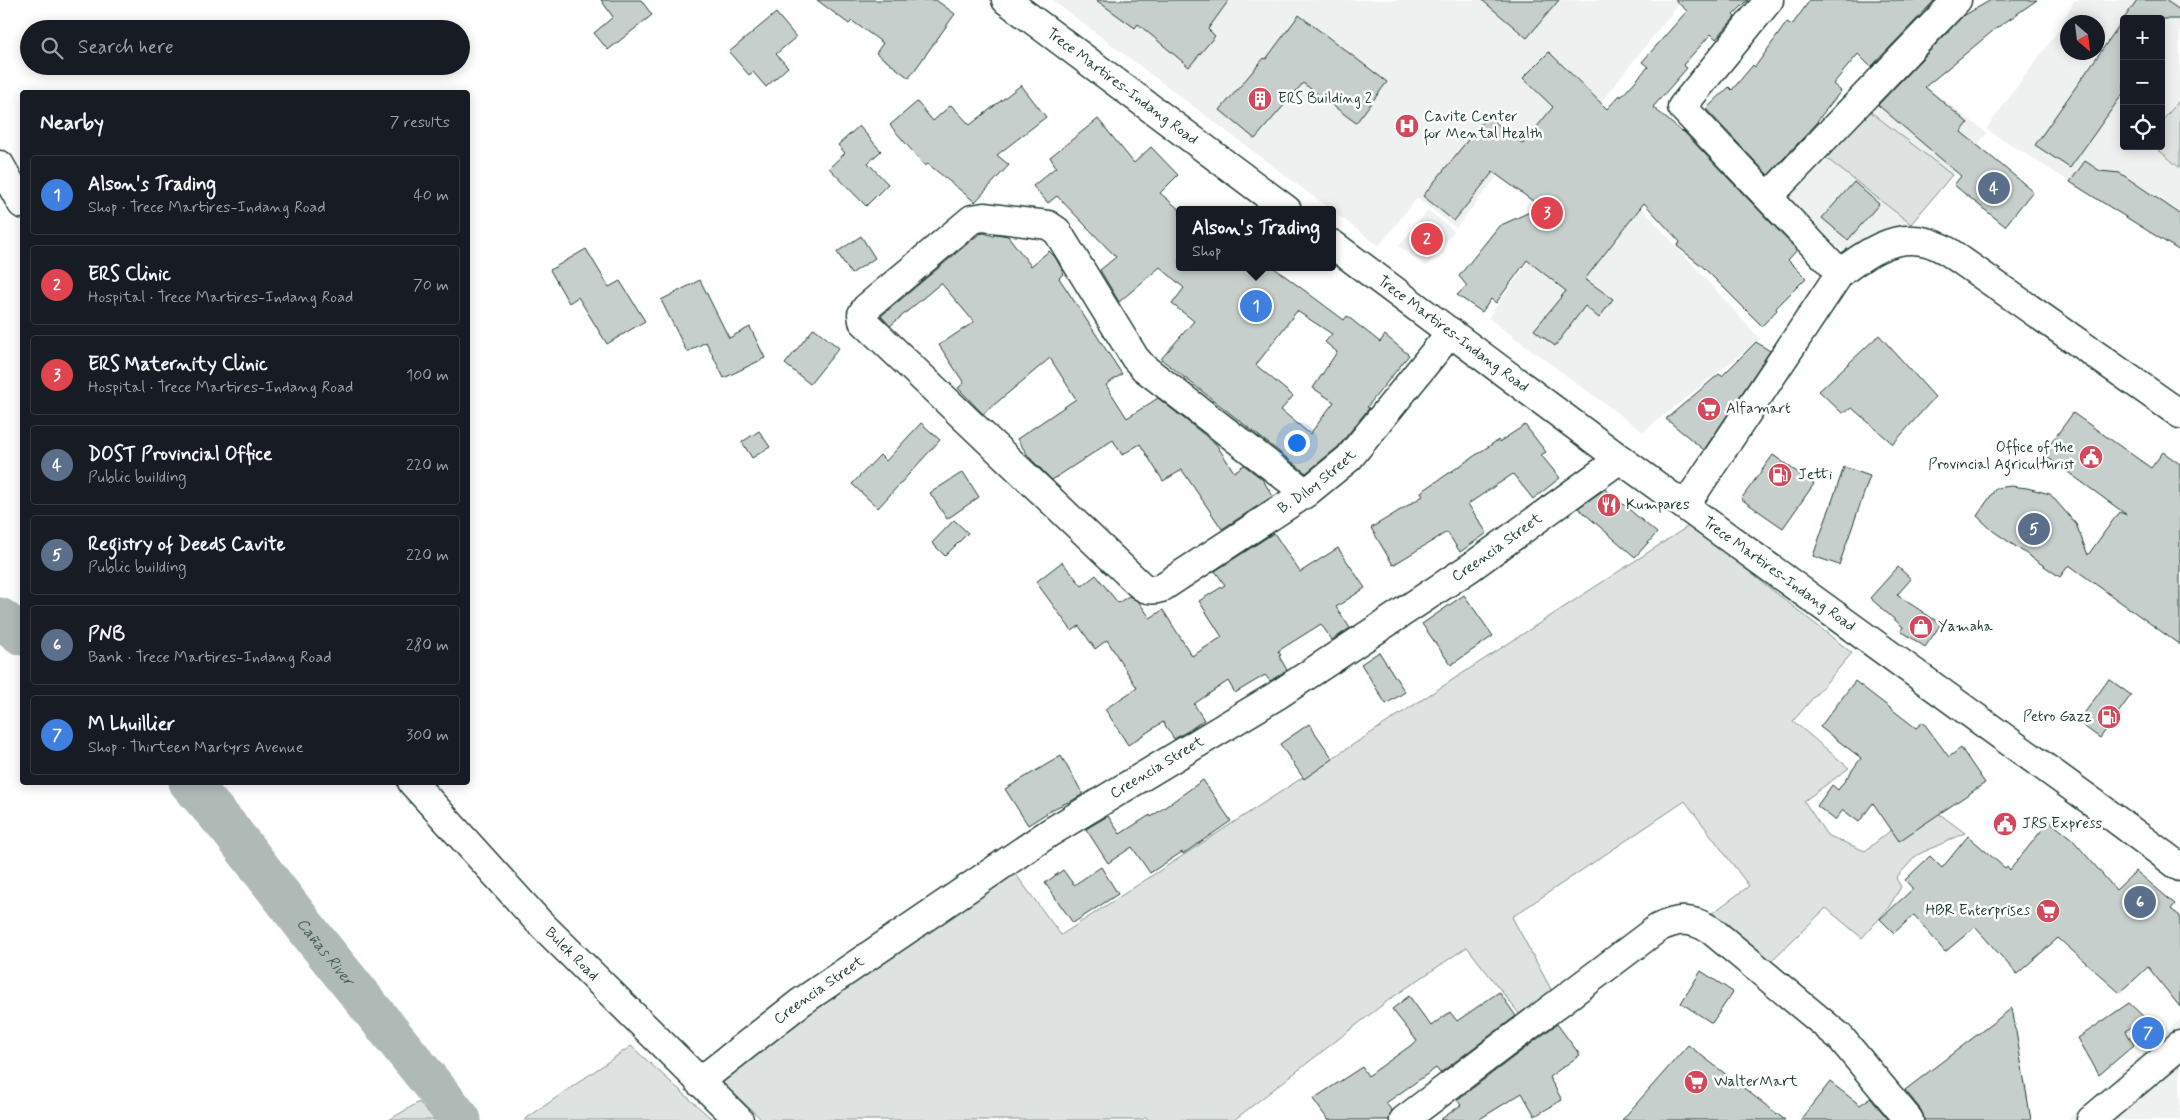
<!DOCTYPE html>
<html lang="en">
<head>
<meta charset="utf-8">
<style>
	:root { --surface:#171b24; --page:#242831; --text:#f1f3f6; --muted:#9ea1a6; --line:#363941; --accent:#0f766e }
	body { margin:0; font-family:Mynerve,sans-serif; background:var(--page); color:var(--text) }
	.controls { position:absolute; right:15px; top:15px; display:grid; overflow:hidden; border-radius:5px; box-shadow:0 2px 12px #0003 }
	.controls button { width:45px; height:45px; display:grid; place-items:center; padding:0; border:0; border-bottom:1px solid var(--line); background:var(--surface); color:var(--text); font:25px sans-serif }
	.compass { position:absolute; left:2060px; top:15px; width:45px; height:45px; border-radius:50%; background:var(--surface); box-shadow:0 2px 12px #0003; rotate:152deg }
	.you { position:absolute; left:1296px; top:442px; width:18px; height:18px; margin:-12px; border:4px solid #fff; border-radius:50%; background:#1a73e8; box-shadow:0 0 0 8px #1a73e833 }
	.badge { display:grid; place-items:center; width:32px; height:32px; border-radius:50%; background:var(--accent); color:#fff; font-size:16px; font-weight:700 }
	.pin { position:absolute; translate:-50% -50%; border:2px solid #fff; box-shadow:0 1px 5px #0006 }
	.popup { position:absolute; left:1176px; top:206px; width:160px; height:65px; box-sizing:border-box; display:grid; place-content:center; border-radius:5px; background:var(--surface); filter:drop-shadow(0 1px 4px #0005); font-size:16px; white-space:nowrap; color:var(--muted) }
	.popup b { font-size:19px; color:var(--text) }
	.popup::after { content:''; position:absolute; left:50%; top:100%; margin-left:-10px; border:10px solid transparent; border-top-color:var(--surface) }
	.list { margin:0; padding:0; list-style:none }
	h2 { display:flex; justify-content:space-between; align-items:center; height:65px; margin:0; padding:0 20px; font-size:21px }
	h2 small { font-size:16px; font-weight:400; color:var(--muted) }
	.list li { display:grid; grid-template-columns:32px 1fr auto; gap:15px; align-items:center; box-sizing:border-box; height:80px; margin:0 10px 10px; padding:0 10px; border:1px solid var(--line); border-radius:5px }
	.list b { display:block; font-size:19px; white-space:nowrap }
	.list p { margin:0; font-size:16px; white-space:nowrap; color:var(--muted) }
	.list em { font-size:16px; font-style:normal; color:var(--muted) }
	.icon { flex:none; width:28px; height:28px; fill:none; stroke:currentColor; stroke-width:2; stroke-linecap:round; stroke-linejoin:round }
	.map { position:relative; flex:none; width:2180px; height:1120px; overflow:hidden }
	.search { position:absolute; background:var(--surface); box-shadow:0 2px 12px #0003; left:20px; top:20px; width:450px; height:55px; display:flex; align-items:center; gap:12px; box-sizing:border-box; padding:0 18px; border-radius:28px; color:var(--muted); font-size:19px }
	.panel { position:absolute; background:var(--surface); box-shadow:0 2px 12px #0003; left:20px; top:90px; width:450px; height:695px; border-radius:5px }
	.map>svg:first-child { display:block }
	.built { fill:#eef1f0; fill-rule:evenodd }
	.green { fill:#dee3e2; stroke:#7e908b }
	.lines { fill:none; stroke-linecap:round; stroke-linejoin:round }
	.river { stroke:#afbab7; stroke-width:41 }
	.building { fill:#c7cfcc; stroke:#1f3d34; fill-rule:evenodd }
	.minor-casing { stroke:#1f3d34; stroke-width:31 }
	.major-casing { stroke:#1f3d34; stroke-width:31 }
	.minor { stroke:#fff; stroke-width:28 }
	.major { stroke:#fff; stroke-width:28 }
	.labels { text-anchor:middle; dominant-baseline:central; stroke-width:5; stroke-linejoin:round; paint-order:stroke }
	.street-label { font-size:15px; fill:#1f3d34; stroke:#fff }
	.poi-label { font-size:15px; fill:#1f3d34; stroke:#fff; text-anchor:start }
	.water-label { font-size:16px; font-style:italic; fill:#4a625b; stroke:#fff }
</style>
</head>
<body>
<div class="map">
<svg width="2180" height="1120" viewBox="0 0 2180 1120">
	<rect width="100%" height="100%" fill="#fff"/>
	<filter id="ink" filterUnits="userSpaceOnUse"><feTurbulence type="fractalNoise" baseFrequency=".02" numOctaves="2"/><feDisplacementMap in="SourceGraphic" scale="10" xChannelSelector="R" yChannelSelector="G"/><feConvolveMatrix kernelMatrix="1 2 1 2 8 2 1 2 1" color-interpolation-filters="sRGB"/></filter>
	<g filter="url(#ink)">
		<path class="built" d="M1052 0H1682L1574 136 1546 115 1456 228 1417 198 1379 246Z
			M2074 0H2180V251L1986 129 2061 27ZM2124 19H2161V146H2124ZM2068 22H2098V52H2068Z
			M1904 69 1987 133 1911 224 1879 231 1868 235 1856 243 1846 254 1783 194Z
			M1600 162 1760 339 1643 432 1488 318Z
			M1428 210 1454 231 1426 267 1399 246Z
			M2180 1020V1120H2067L2077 1112Z"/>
		<path class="green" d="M2180 100V168L2154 146H2161V122Z
			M1867 109 1952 175 1911 224 1826 158Z
			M1690 525 1852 653 1793 721 1849 768 1804 801 1827 835 1865 851 1925 803 1965 833 1917 855 1896 878 1901 887 1887 910 1862 938 1826 908 1769 963 1711 914 1749 886 1685 801 1512 917 1552 991 1520 1015 1467 947 1390 999 1234 1120H1148L1146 1117 1142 1120H762L722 1082 831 997 1014 872 1061 935Z
			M631 1046 713 1120H524Z
			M419 1102 435 1120H389Z"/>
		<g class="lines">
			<g class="river">
				<path d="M0 618 22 635"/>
				<path id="s1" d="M189 782 229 828 318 943 461 1120"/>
			</g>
		</g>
		<path class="building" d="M601 0H641L652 15 608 50 594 33 613 17Z
			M817 0H936L955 14 909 78 876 53 883 43 852 21 849 24Z
			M1096 0H1229L1208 29 1215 36 1189 67 1138 24 1135 28Z
			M1482 0H1559L1527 38Z
			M1675 0H1748L1733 15 1735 17 1716 39 1711 34 1683 65 1687 68 1653 107 1682 132 1683 131 1797 250 1788 260 1806 278 1776 308 1777 310 1762 326 1702 266 1677 246 1680 242 1644 203 1585 279 1613 299 1599 318 1585 306 1555 346 1534 330 1566 291 1527 260 1496 303 1491 299 1482 312 1457 295 1467 286 1459 276 1499 226 1541 207 1493 172 1454 221 1423 196 1487 116 1523 144 1553 107 1523 78 1549 52 1607 109 1620 95 1621 97 1648 67 1642 62 1687 11Z
			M1810 0H1935L1871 67 1858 54 1833 84 1841 91 1817 121 1818 122 1768 175 1706 109 1729 87 1732 90 1753 65 1755 67 1787 22 1792 25Z
			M1991 0H2037L1994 30 1925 87 1968 123 1961 132 2033 191 2005 226 1954 185 1961 176 1878 105 1963 16Z
			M2137 0H2165L2180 10V19H2124V92L2070 168 2035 145Z
			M776 13 796 37 776 54 788 67 766 87 753 72 749 75 729 52Z
			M1299 15 1387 82 1356 123 1303 83 1255 139 1220 110 1264 58 1266 59Z
			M1021 85 1046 117 997 155 1009 165 975 202 928 164 925 166 890 125 917 102 933 121 951 105 970 125Z
			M1098 119 1134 163 1151 147 1178 175 1160 193 1180 210V267H1273L1344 320 1347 316 1380 342 1385 335 1409 355 1367 407 1369 408 1338 447 1306 473 1161 359 1194 321 1172 304 1184 288 1160 267 1119 302 1100 270 1116 257 1057 196 1048 203 1033 186 1056 167 1050 157ZM1297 311 1332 334 1325 342 1337 352 1313 388 1334 402 1310 434 1281 410 1293 396 1256 365Z
			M859 126 881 151 868 163 888 184 866 206 829 168 845 153 838 145Z
			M2085 161 2100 171 2120 173 2180 214V251L2070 182Z
			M1854 182 1879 204 1848 240 1822 218Z
			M984 233 994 236 996 234 1008 236 1031 266 1049 251 1055 257 1064 273 1059 278 1122 374 1106 385 1127 418 1158 398 1216 444 1234 472 1244 465 1262 479 1273 496 1222 529 1182 470 1163 481 1140 444 1122 455 1113 440 1052 480 1029 457 1017 439 1076 399 1050 358 983 414 958 388 964 383 939 345 974 322 941 283 890 326 881 316 979 234Z
			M861 236 875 258 851 274 837 252Z
			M586 249 609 287 620 281 645 321 607 344 578 297 569 303 550 270Z
			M700 280 729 338 750 327 765 358 724 378 706 342 687 352 661 300Z
			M814 328 839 348 810 384 785 364Z
			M1879 335 1935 397 1893 444 1852 408 1842 413 1819 391Z
			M1756 342 1770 351 1704 450 1666 419 1719 374 1722 376Z
			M2073 413 2151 468 2163 452 2180 464V645L2069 565 2060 577 1993 531 1977 516 1996 488 2011 486 2027 488 2050 494 2076 524 2088 555 2119 512 2127 515 2043 454Z
			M921 423 940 440 878 508 852 484 880 455 886 461Z
			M1525 425 1546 452 1541 455 1560 478 1533 499 1513 474 1468 504 1487 533 1460 552 1447 532 1393 565 1371 528 1423 496 1421 492 1498 440 1499 442Z
			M759 431 770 447 752 458 742 442Z
			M1773 455 1814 484 1783 528 1741 499Z
			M1844 467 1870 476 1839 565 1813 556Z
			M963 472 979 497 947 519 930 493Z
			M1605 489 1657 533 1635 557 1578 508Z
			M954 520 968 533 945 556 932 543Z
			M1274 533 1300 572 1338 548 1365 588 1336 607 1350 628 1332 640 1321 624 1278 651 1281 655 1279 656 1287 670 1270 681 1265 675 1235 693 1228 681 1194 704 1204 720 1188 731 1174 739 1163 722 1128 745 1105 709 1137 688 1107 640 1095 649 1079 626 1072 631 1036 582 1062 562 1082 586 1096 575 1118 603 1129 596 1139 602 1150 618 1163 610 1192 656 1222 637 1199 601 1225 585 1215 571Z
			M1898 567 1911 579 1897 595 1941 624 1925 647 1901 631 1903 627 1870 598Z
			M1464 595 1493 636 1451 665 1422 624Z
			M1379 652 1405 692 1386 704 1361 664Z
			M2109 679 2131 695 2100 738 2078 722Z
			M1855 681 1916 728 1923 722 1949 757 1961 748 1985 783 1899 841 1873 803 1859 822 1843 810 1835 820 1817 806 1832 785 1838 790 1861 758 1820 727Z
			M1309 724 1333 759 1304 779 1280 744Z
			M1061 756 1083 794 1068 803V802L1055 808 1028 825 1005 789Z
			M1203 780 1231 821 1183 854 1182 852 1150 873 1132 847 1108 863 1086 829 1108 816 1120 834 1150 815 1151 817Z
			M2049 821 2072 839 2116 890 2136 871 2175 904 2171 909 2180 916V1007L2148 967 2120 993 2058 938 2017 974 1975 927 1945 952 1914 915 1894 933 1880 919 1913 889 1905 880 1930 856 1942 868 1968 836 2005 868 2007 866 2010 870Z
			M1101 867 1118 894 1073 923 1045 883 1063 870 1074 885Z
			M1701 971 1733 992 1712 1023 1681 1003Z
			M1499 992 1516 1016 1440 1073 1436 1068 1386 1103 1392 1111 1389 1120H1328L1313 1099 1362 1067 1368 1076 1417 1041 1392 1009 1409 996 1431 1026 1450 1012 1457 1021Z
			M2129 1003 2144 1017 2126 1031 2134 1045 2099 1075 2078 1038Z
			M2012 1008 2031 1120H1924L1921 1110 1905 1090Z
			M1557 1024 1580 1055 1549 1077 1562 1100 1535 1116 1522 1093 1478 1120H1440L1461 1105 1457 1100Z
			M1688 1045 1785 1120H1622Z
			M1830 1082 1860 1105 1870 1098 1889 1120H1800Z"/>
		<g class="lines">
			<g class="minor-casing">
				<g id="minor">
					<path d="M1769 0 1682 107 1840 273"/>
					<path d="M1769 196 1957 0"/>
					<path id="s2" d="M1306 493 1144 368 1135 358 1057 231 1048 225 984 217 972 219 866 308 862 314 863 321 1138 583C1145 590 1152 591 1161 588L1306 493 1349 458 1451 332"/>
					<path d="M1685 506 1840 273C1865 254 1894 233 1927 242 1935 244 1942 248 1949 252L2180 414"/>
					<path id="s3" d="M699 1082 801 1002 1049 833 1276 696 1471 567 1620 459"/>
					<path d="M1404 1120 1658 928C1678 918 1692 918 1711 930L1840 1037 1909 1120"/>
				</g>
			</g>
			<g class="major-casing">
				<g id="major">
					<path id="s4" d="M1006 0 1287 210"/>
					<path d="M0 165 22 204"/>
					<path id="s5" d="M1332 244 1620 459 2094 803 2180 867"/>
					<path id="s6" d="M412 782 538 921 739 1120"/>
					<path d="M2091 1120 2180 1045"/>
				</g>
			</g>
			<use href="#minor" class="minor"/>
			<use href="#major" class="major"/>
		</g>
	</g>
	<defs>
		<g id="building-disc" transform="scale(1.25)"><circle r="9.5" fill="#d1495b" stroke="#fff"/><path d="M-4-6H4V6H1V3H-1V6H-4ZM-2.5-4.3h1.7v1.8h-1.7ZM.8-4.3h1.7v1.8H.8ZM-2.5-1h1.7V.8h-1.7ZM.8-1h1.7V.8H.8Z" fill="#fff"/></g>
		<g id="hospital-disc" transform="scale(1.25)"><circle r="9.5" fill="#d1495b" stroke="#fff"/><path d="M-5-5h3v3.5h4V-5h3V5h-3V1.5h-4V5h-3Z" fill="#fff"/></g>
		<g id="supermarket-disc" transform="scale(1.25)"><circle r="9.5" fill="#d1495b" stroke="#fff"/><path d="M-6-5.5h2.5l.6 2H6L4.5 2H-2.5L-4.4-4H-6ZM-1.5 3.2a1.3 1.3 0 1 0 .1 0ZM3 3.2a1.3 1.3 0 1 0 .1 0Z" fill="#fff"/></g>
		<g id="civic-disc" transform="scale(1.25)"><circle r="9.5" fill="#d1495b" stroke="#fff"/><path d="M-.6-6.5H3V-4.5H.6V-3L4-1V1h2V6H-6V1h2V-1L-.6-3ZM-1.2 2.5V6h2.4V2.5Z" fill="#fff"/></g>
		<g id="fuel-disc" transform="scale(1.25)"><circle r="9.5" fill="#d1495b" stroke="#fff"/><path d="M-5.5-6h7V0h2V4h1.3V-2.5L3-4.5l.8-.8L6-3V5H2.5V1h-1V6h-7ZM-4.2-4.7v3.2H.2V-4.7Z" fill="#fff"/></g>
		<g id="restaurant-disc" transform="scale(1.25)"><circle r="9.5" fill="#d1495b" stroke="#fff"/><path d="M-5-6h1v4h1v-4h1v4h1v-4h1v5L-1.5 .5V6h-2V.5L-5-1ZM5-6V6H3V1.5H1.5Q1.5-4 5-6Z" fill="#fff"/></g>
		<g id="shop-disc" transform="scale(1.25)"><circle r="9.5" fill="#d1495b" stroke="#fff"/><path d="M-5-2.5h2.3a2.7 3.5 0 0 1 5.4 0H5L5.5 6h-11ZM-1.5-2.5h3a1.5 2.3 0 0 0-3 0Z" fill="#fff"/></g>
	</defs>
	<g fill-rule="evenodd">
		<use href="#building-disc" x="1260" y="99"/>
		<use href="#hospital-disc" x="1407" y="126"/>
		<use href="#supermarket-disc" x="1709" y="409"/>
		<use href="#civic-disc" x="2091" y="457"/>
		<use href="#fuel-disc" x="1780" y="475"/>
		<use href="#restaurant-disc" x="1609" y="505"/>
		<use href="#shop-disc" x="1921" y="627"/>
		<use href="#fuel-disc" x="2109" y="717"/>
		<use href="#civic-disc" x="2005" y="824"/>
		<use href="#supermarket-disc" x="2048" y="911"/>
		<use href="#supermarket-disc" x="1696" y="1082"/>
	</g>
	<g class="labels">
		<g class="street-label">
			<text stroke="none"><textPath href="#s4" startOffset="145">Trece Martires-Indang Road</textPath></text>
			<text stroke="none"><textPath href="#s5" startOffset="151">Trece Martires-Indang Road</textPath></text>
			<text stroke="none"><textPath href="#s2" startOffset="1201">B. Diloy Street</textPath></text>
			<text stroke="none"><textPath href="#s3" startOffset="961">Creencia Street</textPath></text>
			<text stroke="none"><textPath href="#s5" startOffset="556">Trece Martires-Indang Road</textPath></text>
			<text stroke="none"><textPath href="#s3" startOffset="556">Creencia Street</textPath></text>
			<text stroke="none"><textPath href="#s6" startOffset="235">Bulek Road</textPath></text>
			<text stroke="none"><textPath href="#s3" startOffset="151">Creencia Street</textPath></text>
		</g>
		<g class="poi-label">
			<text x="1278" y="99">ERS Building 2</text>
			<text x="1424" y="117">Cavite Center<tspan x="1424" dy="17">for Mental Health</tspan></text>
			<text x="1726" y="409">Alfamart</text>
			<text x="2074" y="448" text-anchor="end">Office of the<tspan x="2074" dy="17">Provincial Agriculturist</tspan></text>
			<text x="1798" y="475">Jetti</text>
			<text x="1626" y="505">Kumpares</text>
			<text x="1938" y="627">Yamaha</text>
			<text x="2092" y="717" text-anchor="end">Petro Gazz</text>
			<text x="2022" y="824">JRS Express</text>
			<text x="2030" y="911" text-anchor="end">HBR Enterprises</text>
			<text x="1714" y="1082">WalterMart</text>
		</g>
		<g class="water-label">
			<text stroke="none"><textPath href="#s1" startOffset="218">Cañas River</textPath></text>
		</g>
	</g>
</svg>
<div class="controls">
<button>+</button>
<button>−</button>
<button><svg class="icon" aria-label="locate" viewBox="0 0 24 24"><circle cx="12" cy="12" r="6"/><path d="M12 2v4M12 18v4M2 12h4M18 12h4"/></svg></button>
</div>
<svg class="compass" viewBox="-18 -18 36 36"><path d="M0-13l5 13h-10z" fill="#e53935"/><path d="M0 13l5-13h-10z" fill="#9ea1a6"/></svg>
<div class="you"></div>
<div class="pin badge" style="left:1256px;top:306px;background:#3f7fe0">1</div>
<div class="popup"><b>Alson's Trading</b>Shop</div>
<div class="pin badge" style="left:1427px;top:239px;background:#e0444e">2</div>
<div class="pin badge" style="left:1547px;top:213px;background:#e0444e">3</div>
<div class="pin badge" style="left:1994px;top:188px;background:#5c6f8a">4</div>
<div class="pin badge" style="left:2034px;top:529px;background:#5c6f8a">5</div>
<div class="pin badge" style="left:2140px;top:902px;background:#5c6f8a">6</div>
<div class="pin badge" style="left:2148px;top:1033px;background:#3f7fe0">7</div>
<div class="search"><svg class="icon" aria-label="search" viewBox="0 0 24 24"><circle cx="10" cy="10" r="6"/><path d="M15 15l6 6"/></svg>Search here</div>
<section class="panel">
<h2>Nearby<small>7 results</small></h2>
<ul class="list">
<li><span class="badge" style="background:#3f7fe0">1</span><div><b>Alson's Trading</b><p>Shop · Trece Martires-Indang Road</p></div><em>40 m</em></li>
<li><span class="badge" style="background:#e0444e">2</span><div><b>ERS Clinic</b><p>Hospital · Trece Martires-Indang Road</p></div><em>70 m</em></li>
<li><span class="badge" style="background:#e0444e">3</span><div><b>ERS Maternity Clinic</b><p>Hospital · Trece Martires-Indang Road</p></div><em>100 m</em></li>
<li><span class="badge" style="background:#5c6f8a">4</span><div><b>DOST Provincial Office</b><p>Public building</p></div><em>220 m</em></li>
<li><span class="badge" style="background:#5c6f8a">5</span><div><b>Registry of Deeds Cavite</b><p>Public building</p></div><em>220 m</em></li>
<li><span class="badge" style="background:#5c6f8a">6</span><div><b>PNB</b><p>Bank · Trece Martires-Indang Road</p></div><em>280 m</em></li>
<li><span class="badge" style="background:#3f7fe0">7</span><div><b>M Lhuillier</b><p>Shop · Thirteen Martyrs Avenue</p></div><em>300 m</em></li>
</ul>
</section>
</div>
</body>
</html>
